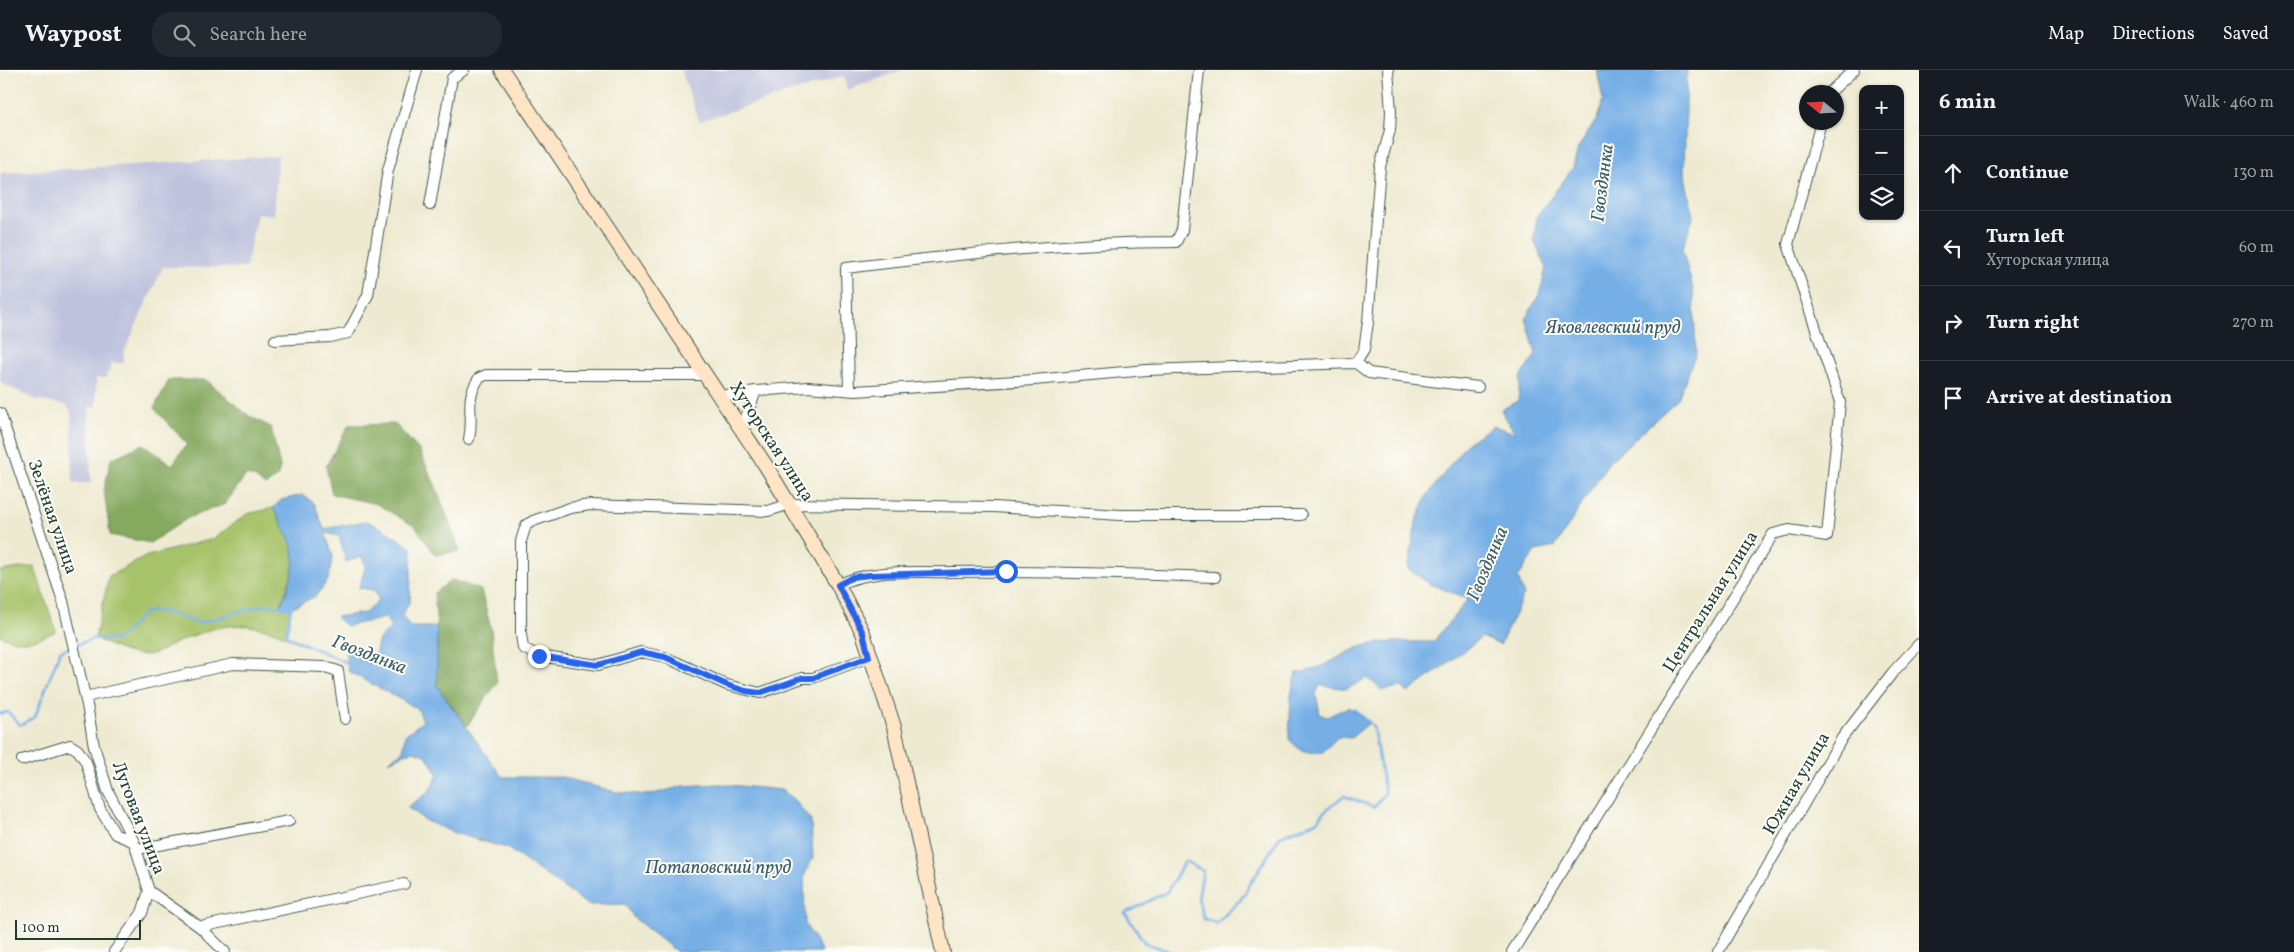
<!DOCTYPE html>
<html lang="en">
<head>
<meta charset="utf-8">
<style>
	:root { --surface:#171b24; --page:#242831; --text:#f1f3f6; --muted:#9ea1a6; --line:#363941 }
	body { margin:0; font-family:Vollkorn,serif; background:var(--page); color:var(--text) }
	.controls { position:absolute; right:15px; top:15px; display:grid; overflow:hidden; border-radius:10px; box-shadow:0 1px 4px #0004 }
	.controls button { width:45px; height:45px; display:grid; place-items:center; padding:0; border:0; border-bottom:1px solid var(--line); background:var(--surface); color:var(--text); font:25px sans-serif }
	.compass { position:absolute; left:1799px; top:15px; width:45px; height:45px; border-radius:50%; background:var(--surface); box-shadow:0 1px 4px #0004; rotate:288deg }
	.scale { position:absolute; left:15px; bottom:12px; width:126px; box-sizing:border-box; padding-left:5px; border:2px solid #1f3d34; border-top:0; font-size:14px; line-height:18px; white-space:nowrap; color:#1f3d34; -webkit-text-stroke:4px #fdfcf7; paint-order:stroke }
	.stop { position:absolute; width:15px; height:15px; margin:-11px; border:4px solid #2563eb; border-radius:50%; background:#fff }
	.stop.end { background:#2563eb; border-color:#fff; box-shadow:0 1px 5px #0008 }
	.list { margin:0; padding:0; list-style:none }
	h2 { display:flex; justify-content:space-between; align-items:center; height:65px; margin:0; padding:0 20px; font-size:21px }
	h2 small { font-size:16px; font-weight:400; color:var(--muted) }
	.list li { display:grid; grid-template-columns:32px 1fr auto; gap:15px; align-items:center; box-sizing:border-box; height:75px; padding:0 20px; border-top:1px solid var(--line) }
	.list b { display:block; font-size:19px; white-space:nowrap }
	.list p { margin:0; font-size:16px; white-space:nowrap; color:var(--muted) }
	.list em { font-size:16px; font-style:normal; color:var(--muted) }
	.icon { flex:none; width:28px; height:28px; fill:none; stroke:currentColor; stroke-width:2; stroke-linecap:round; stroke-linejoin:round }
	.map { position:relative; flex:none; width:1919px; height:882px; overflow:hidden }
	header { display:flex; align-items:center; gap:30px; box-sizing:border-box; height:70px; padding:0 25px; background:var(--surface); border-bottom:1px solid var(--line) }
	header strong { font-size:24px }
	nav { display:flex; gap:28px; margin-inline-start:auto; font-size:18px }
	.search { width:350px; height:45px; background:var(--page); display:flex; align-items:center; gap:12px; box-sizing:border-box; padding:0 18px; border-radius:20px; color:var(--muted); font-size:19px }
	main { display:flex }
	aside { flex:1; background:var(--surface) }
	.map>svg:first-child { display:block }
	.industrial { fill:#bfc2dd }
	.green { fill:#a7c36a; stroke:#63804f }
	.forest { fill:#85a95e; stroke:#527349 }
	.water { fill:#76afe6; stroke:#4a768d }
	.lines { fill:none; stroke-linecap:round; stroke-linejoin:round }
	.stream { stroke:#76afe6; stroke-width:2.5 }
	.minor-casing { stroke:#3e574c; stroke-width:12 }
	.secondary-casing { stroke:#3e574c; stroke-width:16 }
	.minor { stroke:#fff; stroke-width:10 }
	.secondary { stroke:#ffe4c6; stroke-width:14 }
	.route { stroke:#2563eb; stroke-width:6 }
	.labels { text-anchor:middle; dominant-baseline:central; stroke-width:4; stroke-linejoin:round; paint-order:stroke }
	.street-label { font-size:18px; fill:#1f3d34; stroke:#fdfcf7 }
	.water-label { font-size:19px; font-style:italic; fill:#395f69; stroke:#fdfcf7 }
</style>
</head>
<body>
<header>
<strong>Waypost</strong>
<div class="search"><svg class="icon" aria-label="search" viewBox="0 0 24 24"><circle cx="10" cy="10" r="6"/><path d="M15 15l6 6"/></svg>Search here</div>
<nav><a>Map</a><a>Directions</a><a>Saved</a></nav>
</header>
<main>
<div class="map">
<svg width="1919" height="882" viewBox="0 0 1919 882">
	<rect width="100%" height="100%" fill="#fdfcf7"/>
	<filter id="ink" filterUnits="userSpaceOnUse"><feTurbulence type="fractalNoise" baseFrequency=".02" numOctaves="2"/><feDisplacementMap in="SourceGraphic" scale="10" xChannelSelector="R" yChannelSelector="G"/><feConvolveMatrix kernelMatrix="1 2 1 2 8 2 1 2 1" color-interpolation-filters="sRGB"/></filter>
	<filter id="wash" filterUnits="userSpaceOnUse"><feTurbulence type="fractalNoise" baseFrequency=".0096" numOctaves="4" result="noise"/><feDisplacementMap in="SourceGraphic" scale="20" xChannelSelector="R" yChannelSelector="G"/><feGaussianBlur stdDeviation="1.12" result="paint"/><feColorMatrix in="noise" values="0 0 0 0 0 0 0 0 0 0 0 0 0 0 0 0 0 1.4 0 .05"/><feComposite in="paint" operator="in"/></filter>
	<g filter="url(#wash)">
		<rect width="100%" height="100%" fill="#eeead1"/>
		<path class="industrial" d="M681 0H903L847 20 844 6 699 51Z
			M278 86 274 145 257 143 246 198 163 197 124 282V293H110V302H107L106 308H96V337H89L91 413H73L71 341 66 335 37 330 1 313 0 310V103Z"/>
		<path class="green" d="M273 438C299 482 300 489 280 536L291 538 286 566C242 549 220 554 178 572 169 576 155 585 146 585 126 585 111 576 95 568L109 506 147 486 213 469 247 444Z
			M34 496 56 561C36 571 21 576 0 565V501Z"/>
		<path class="forest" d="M169 310H206L249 346 271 357 280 397 278 406 265 416 256 408 246 405 225 434 188 448 150 473 110 465 104 420 111 389 143 374 172 395 187 374 154 338Z
			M395 354 419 380 436 417 460 481 435 485 416 457 377 434 332 424 326 396 349 355Z
			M452 510 481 520 491 559 497 613 467 656 437 616V557L434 523Z"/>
		<path class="water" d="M1597 0H1687L1684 100 1693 147 1682 180 1693 218 1696 283 1678 329 1608 393 1555 477 1535 481 1518 508 1524 525 1500 575 1482 567 1408 623 1402 617 1383 620 1367 608 1347 619 1320 615 1316 624 1320 644 1326 647 1349 637 1369 653 1351 668 1338 667 1323 682C1306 683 1300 682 1289 669L1291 625 1296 603C1321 601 1337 586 1360 577 1381 570 1410 572 1433 572L1468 529 1430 514 1408 499 1416 452 1427 426 1467 373 1493 356 1515 363 1501 340 1518 331 1520 308 1536 284 1526 248 1541 221 1546 196 1534 171 1537 146 1573 98 1578 78 1597 49 1603 30Z
			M302 425 314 433 324 459 367 451 383 459 412 478 410 531 402 546 410 557H437V616L502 707H562L615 722 649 725 683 716 719 714 783 720 796 732 811 751 813 788 804 806 805 854 822 882H677L634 848 625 834 588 835 507 778 457 764 426 751 407 737 428 723 438 705 426 685 413 681 388 691 403 681 405 665 423 651 418 639 348 601 346 582 374 588 379 569 391 558 386 548 346 556 336 547 365 543 379 530 374 520 359 518 366 495 361 486 346 492 339 466 325 463 333 486 328 510 316 526 291 538 280 537C300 489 299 483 273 438L281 430Z"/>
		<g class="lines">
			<path class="stream" d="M76 575 95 568 118 570 145 542 161 541 199 553 264 535 291 538 286 566 350 594
				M0 644 8 642 20 655 35 647 60 581 71 577
				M1171 882 1145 873 1125 843 1167 822 1185 791 1203 801 1198 829 1204 849 1217 853 1241 829 1280 766 1316 752 1330 736 1344 726 1374 737 1385 723 1373 656 1354 639 1349 641"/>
		</g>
	</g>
	<g filter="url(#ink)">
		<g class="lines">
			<g class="minor-casing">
				<path id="minor" d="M1830 22 1854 0
					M430 135 452 8 464 0
					M275 270 330 267 348 263 368 225 388 100 417 0
					M1356 293 1369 303 1478 317
					M849 320 846 198C955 185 1066 172 1176 172L1182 160 1199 0
					M720 326 756 321 808 317 855 321 1034 310 1147 300 1356 293 1364 280 1368 252 1380 97 1390 60 1391 42 1388 0
					M0 343 63 531 87 635 94 676 108 721 134 772 149 821 200 857 225 882
					M742 358 756 321
					M469 369C475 343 463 333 479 308L486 305H704
					M838 515C870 498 914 503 950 502 1038 501 1127 504 1215 507
					M869 587 813 608H802L760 623 727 615 665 587 641 582 598 595 539 586 523 578 521 564V471L526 455 533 451 570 438 590 435 768 441 790 434 994 437 1120 445H1301
					M85 627 233 594 325 597 338 601 345 649
					M22 690 70 675 78 680 86 692 100 739 115 764 134 772
					M137 779 289 751
					M200 857 404 814
					M114 882 142 843 149 821
					M1512 882 1773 464 1789 460 1827 466 1840 332 1788 174 1821 52
					M1718 882 1842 668 1893 602 1919 574"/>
			</g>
			<g class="secondary-casing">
				<path id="secondary" d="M502 0 766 396 838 515 863 563 894 657 943 882"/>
			</g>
			<use href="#minor" class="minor"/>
			<use href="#secondary" class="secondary"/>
		</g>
	</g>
	<g class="lines" filter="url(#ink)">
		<path class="route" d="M539 586 598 595 641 582 665 587 727 615 746 621 760 623 802 608H813L869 587 863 563 838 515 853 507 870 505 1006 501"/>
	</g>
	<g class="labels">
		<g class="street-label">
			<text transform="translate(771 372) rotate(57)">Хуторская улица</text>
			<text transform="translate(52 447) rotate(71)">Зелёная улица</text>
			<text transform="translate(1711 532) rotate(-58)">Центральная улица</text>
			<text transform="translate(1797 714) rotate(-60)">Южная улица</text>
			<text transform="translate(138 748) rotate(69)">Луговая улица</text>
		</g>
		<g class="water-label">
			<text transform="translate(1603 113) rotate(-83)">Гвоздянка</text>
			<text x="1613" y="258">Яковлевский пруд</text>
			<text transform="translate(1488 494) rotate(-67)">Гвоздянка</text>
			<text transform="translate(369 585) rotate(21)">Гвоздянка</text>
			<text x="718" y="798">Потаповский пруд</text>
		</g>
	</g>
</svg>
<div class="controls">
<button>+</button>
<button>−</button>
<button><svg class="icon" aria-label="layers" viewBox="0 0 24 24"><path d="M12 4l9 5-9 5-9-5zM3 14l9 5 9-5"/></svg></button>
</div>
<svg class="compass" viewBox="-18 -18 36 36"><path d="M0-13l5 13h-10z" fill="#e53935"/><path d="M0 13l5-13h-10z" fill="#9ea1a6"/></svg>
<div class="scale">100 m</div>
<div class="stop" style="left:1006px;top:501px"></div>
<div class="stop end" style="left:539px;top:586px"></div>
</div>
<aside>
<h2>6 min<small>Walk · 460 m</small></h2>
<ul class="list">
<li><svg class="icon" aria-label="ahead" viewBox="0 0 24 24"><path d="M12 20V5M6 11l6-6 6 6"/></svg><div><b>Continue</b></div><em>130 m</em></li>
<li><svg class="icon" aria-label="left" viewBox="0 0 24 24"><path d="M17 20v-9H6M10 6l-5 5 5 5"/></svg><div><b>Turn left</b><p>Хуторская улица</p></div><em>60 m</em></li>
<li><svg class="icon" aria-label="right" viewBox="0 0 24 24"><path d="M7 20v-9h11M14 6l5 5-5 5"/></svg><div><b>Turn right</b></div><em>270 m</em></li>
<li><svg class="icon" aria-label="arrive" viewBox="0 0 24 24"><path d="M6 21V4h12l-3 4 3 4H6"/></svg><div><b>Arrive at destination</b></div></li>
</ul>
</aside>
</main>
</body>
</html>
